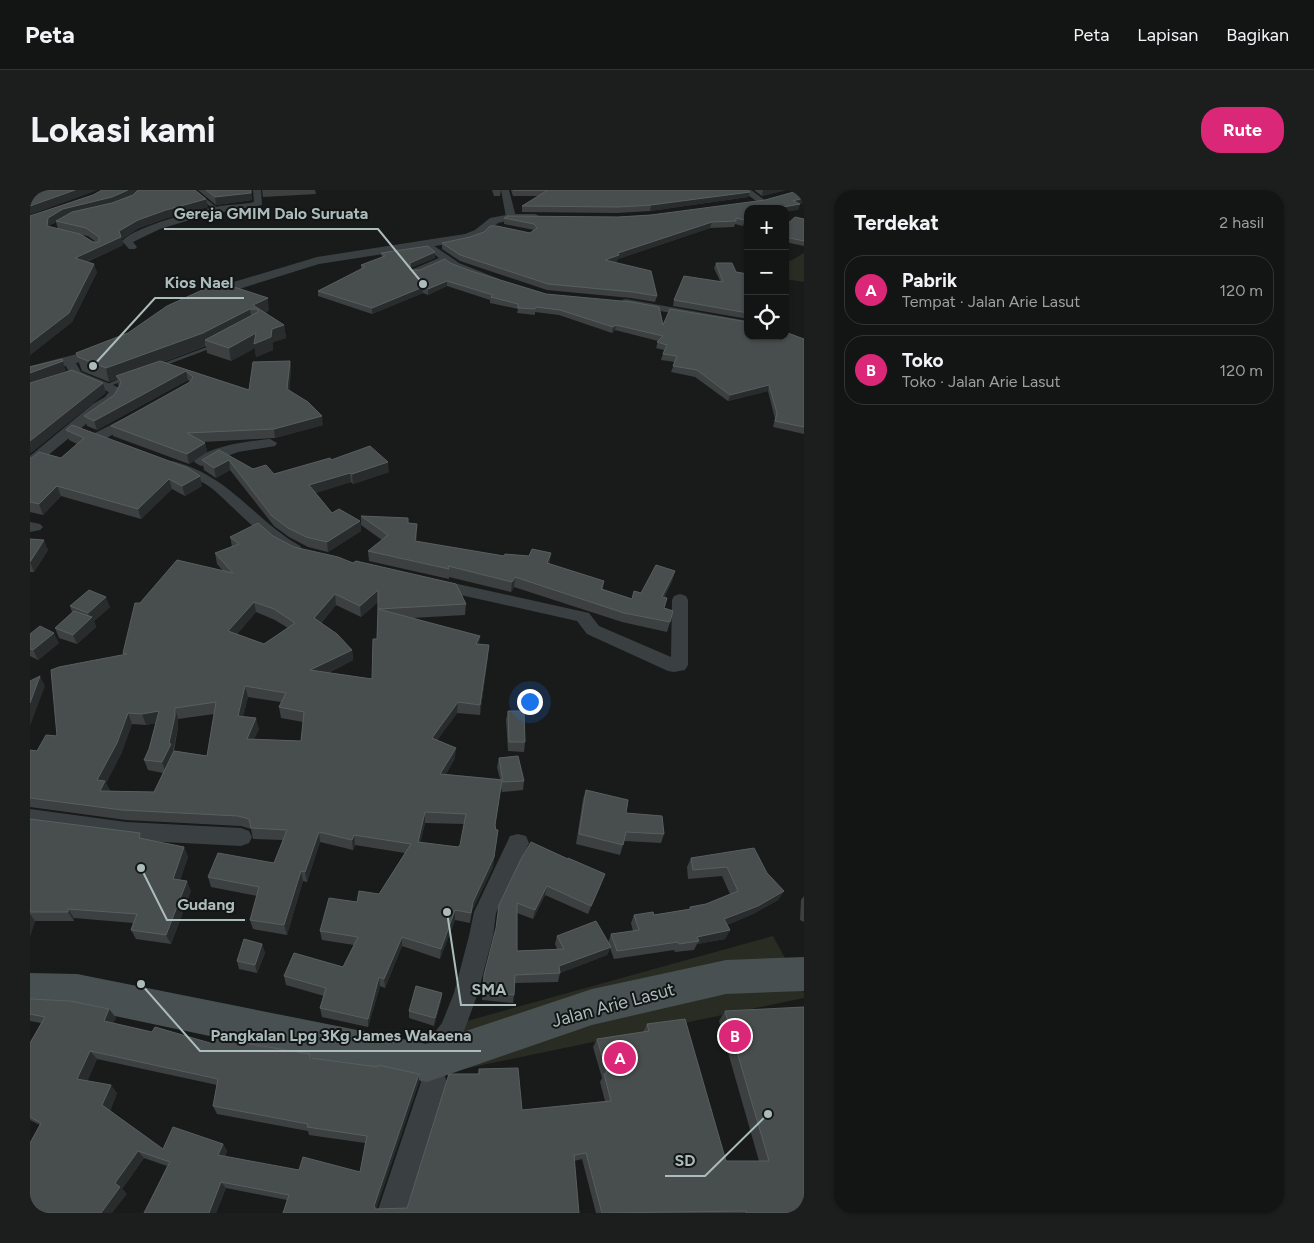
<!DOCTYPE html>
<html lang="id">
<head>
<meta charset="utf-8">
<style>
	:root { --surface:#131414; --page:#1c1d1d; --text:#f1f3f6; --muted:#9d9ea0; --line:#323334; --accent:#db2777 }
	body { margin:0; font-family:Figtree,sans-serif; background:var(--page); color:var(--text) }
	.controls { position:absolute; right:15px; top:15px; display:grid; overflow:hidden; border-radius:10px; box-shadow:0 1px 4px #0004 }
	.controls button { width:45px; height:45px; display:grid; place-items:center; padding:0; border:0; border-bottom:1px solid var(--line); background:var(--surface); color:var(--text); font:25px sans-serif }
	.you { position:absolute; left:499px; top:511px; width:18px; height:18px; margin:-12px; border:4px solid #fff; border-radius:50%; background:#1a73e8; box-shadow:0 0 0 8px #1a73e833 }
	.badge { display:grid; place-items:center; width:32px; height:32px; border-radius:50%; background:var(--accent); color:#fff; font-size:16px; font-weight:700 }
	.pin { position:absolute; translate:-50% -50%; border:2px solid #fff; box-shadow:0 1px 5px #0006 }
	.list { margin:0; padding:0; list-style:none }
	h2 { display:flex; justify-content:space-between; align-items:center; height:65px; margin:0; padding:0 20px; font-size:21px }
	h2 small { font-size:16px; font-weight:400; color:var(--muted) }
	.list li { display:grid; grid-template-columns:32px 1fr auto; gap:15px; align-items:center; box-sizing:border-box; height:70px; margin:0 10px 10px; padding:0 10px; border:1px solid var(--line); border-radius:20px }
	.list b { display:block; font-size:19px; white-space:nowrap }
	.list p { margin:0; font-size:16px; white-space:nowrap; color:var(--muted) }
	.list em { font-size:16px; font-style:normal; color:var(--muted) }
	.icon { flex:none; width:28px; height:28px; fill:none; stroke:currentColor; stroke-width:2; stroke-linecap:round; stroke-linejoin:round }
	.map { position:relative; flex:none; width:774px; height:1023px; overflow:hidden; border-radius:20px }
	header { display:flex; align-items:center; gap:30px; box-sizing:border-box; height:70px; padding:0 25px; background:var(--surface); border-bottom:1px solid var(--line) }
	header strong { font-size:24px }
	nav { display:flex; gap:28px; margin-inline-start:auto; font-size:18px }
	.intro { display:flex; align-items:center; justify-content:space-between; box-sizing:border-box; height:120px; padding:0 30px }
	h1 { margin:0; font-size:35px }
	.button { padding:12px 22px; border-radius:20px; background:var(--accent); color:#fff; font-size:18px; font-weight:700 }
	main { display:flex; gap:30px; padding:0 30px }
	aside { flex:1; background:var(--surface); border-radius:20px; box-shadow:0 1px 4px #0004 }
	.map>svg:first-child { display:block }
	.green { fill:#282c23 }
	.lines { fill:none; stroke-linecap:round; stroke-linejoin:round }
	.service { fill:#3a4041; fill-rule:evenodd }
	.minor { fill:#3a4041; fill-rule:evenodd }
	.tertiary { fill:#3a4041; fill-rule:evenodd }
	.secondary { fill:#485051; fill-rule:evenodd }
	.wall { fill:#3c4040; fill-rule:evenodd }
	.shaded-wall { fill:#292c2c }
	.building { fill:#484e4d; stroke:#585f5f; fill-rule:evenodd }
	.labels { text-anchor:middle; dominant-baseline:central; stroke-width:4; stroke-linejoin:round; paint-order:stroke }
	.near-street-label { font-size:18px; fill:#abbcbb; stroke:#141616 }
	.leader { fill:none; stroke:#abbcbb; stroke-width:2 }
	.callout-dot { fill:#abbcbb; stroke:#141616; stroke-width:2 }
	.callout-label { font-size:16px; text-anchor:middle; font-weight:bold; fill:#abbcbb; stroke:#141616; stroke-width:4; stroke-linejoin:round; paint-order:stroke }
</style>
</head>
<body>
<header>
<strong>Peta</strong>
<nav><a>Peta</a><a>Lapisan</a><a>Bagikan</a></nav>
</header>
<div class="intro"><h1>Lokasi kami</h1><a class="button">Rute</a></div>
<main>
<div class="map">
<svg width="774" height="1023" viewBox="0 0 774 1023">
	<rect width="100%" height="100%" fill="#191b1b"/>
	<path class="green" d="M774 63V92L755 89V74Z
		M743 746 774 803V808L419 882 437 831Z"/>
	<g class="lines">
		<path class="service" d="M160 0H165L190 20 186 21Z
			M185 154 190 155 128 178 123 177Z
			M98 185 101 187 100 188 78 197 73 196Z"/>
		<path class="minor" d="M223 0H231L232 15 173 26 130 39 103 52 107 57 105 59H99L92 51C106 36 168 20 190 16 201 14 213 15 224 12Z
			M471 0H479L486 27 484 29 481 30 476 27Z
			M711 0H721L736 11 732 14 729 13Z
			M397 51 429 73 469 89 468 91C457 93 424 79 415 72L389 84H381V80L409 68 394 56V52Z
			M596 109 718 131V137L592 114 591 112 592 110Z
			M39 167 43 168 51 182 90 198 92 201 85 213 73 220 5 276 0 277V266L63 214 75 207 79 202 42 187 33 171Z
			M104 223 111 227 109 230 73 250H63L61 247 63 244Z
			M240 249 247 253 245 256 208 262 171 276 164 272C176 256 221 251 240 249Z
			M142 271C199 285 222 328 270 356L272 359 270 362C248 368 199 311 180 297 167 288 152 283 137 278L135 275Z
			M0 332 10 334 13 337 10 340 0 342Z
			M405 389 559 423 569 436 641 467 642 410 644 406 650 404 656 406 658 410V475L655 480 644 482 638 481 557 444 547 431 399 398 397 394 399 390Z
			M0 619 96 632 211 638 219 641 222 647 219 653 211 656 96 650 0 637Z
			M488 644 496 646 499 653 466 723 463 746 448 803 434 841 430 850 411 876 417 892 375 1023H347L391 892 384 873 388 864 412 833 424 803 439 746 444 722 480 646Z"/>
		<path class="tertiary" d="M481 24H505L511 27 505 30H481L468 33 453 46 437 51 289 74 177 109H167L165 106 167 103 287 67 435 44 445 40 460 28Z
			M77 153 82 154 84 157 82 160 57 170 0 186V176L47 164Z"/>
		<path class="secondary" d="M774 767V801L696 804 562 835 397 892 47 818 0 817V783L47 784 397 854 562 799 696 770Z"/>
	</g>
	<path class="wall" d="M168 0H221L222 10 186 15Z
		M232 0H285L286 4 233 7Z
		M462 0H471L470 6H464Z
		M481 0H717L720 2 718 7 620 21 587 23 492 22V16L509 6H483Z
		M724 0H756L732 6Z
		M735 10 770 14 768 20 718 19V29L715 30 713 36 705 34 704 37 680 38 588 69 587 71 584 73 627 106 625 112 601 108 517 100 430 71 412 59V53L500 43 504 40 474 34V28L588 27 621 25Z
		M178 17 137 28 109 38 92 49 93 55 57 72 67 82 42 132 0 165V26ZM26 32 28 39 20 37V35ZM52 45 58 46 66 52H63Z
		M774 29V56L755 52V36Z
		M351 63 405 68 380 78V80H390L420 73 441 81 516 104 633 135 774 149V244L743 237 745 229 738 201 698 211 665 187 641 182 645 172 631 170 634 160 626 158 628 151 585 140 582 143 529 125 505 122V125L487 123 488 119 460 113V110L417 96 398 105 393 103 342 124 288 106V101L331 79V75L352 68Z
		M686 73 706 82 718 84V129L643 116 644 110 690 91 684 78Z
		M179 97 239 120 235 123 254 135 256 148 243 152V160L226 167 225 158 201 171 177 163 176 156 133 172 219 200 260 171 261 179 259 200 293 235 245 248 173 252 175 253 177 262 159 274 83 246 81 236 160 192 158 190 67 240 57 236 54 226 84 205 89 196 88 195 87 189 79 192 52 181 50 176 46 163 98 143Z
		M36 240 172 296 155 306 142 299 111 329 31 306 13 325 0 322V268H31L47 254 39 250Z
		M189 260 223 279 244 284 301 270 359 282 323 294 321 292 285 303 302 323 330 331 331 341 298 362 278 357 259 347 244 336 200 280 186 288 174 280 172 270Z
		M331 326 378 333 387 344 386 352 474 366H499L521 363 519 374 574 391 573 399 602 409 645 381 642 391 634 408V418L643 423 637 442 592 432 484 397 481 402 419 387V389L339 371 338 361 352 350 331 335Z
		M243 346 264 357 436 414 435 425 382 428 449 454 458 466 450 525 427 523 407 550 425 568 416 584 470 589 467 577 469 568 494 591 493 600 472 602 471 597 465 636 463 677 442 721 440 733 425 730 410 769 372 756 355 798 350 796 338 837 292 827 290 818 294 806 256 795 254 786 313 777 324 755 292 750 290 741 327 712 349 704 375 663 325 655 323 660 290 652 277 692 273 691 257 745 223 739 220 730 227 706 181 697 178 687 244 673 253 650 223 649 221 639 211 636 96 630 0 617V560L7 561 27 546 94 465 93 463 110 413 193 381 187 374 185 363 202 356 200 347ZM348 412 347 449 342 489 298 483 323 470 322 460 291 433 306 415 331 427ZM226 422 245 430 258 438 234 454 207 444ZM218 507 251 512 249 517 251 528 273 532 271 551 224 549 229 539 213 526ZM184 524 177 566 144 561 148 537V529ZM126 533 119 559 114 570 118 580 133 583 124 602 80 601 76 593 91 564 102 534 116 535ZM395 633 434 634 430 655 428 657 390 653Z
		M0 349 18 360 4 382H0Z
		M40 416 80 417 64 431 66 437 47 454 29 448 25 438 42 422Z
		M0 444 29 453 8 470 0 466Z
		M478 521 495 552 494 562 478 561 476 530Z
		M556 600 596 623 634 644 631 653 594 651 590 665 546 654 553 609Z
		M0 629 154 657 158 667 150 690 161 701 141 754 106 749 101 740 103 733 44 728V731H5L0 746Z
		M661 668 737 683 754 701 748 710 723 724 697 735 700 740 695 749 667 754 664 760 645 762 644 760 584 769 580 758 577 765 530 783 528 792 485 793 484 805 483 813 452 810 454 785 491 669 572 693 558 724 515 705 503 729 487 723V761L527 759 525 754 527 746 578 753 581 744 603 741 601 733 604 725H624L659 719 660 717 676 714 700 704 692 686 658 689 657 677Z
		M774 706V732L770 730 771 710Z
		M232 754 235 763 227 783 209 779 207 771Z
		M412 803 411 811 404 836 379 828V821Z
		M0 809 79 819 86 828 83 833 122 842 180 853 222 854 280 864 281 868 389 884V892L346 1019 377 1018 448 884 449 879 492 920 575 911 570 892 572 888 563 857 567 849 613 842 617 834 696 971H729L689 831 695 821 774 1023H566L552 969 544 971 549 1023H253L257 1010 196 998 186 1023H114L137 976 114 968 92 999 97 1004 10 935 0 930V853L11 833 0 831ZM67 869 187 895 183 916 187 924 278 941 279 945 335 953 330 982 269 980 195 967 197 961 193 954 133 959 80 921 87 903 57 891Z"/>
	<path class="shaded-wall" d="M45 0H68L0 25V16Z
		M98 0H112L98 8 26 31V32L20 35V44L17 36 18 28 33 19Z
		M221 0 222 10 186 15 185 7Z
		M733 0H756L732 6Z
		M720 2 718 7 620 21 621 15Z
		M774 8V13L770 14 768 20 755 22V19H743L763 11Z
		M176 9 178 17 137 28 109 38 92 49 93 55 47 76 45 68 108 30 136 20Z
		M715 24H718V29L715 30Z
		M682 32 680 38 588 69 587 71 574 77 575 70 588 63Z
		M405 62V68L380 78V85V73Z
		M64 74 67 82 42 132 0 165V153Z
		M417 91V96L398 105V99Z
		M393 97V103L342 124V118Z
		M238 108 239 120 229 126 228 122 223 115Z
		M220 119 222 131 175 150V156L89 188 86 186 87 189 79 192 76 178Z
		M254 135 256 148 243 152V160L226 167 225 158 201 171 199 158 226 143 242 139Z
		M586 135 585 140 582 143 583 137Z
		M33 171 36 181 0 193V183Z
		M260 171 261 179 259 208 257 199Z
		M156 181 158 190 67 240 64 231Z
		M73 193 76 203 0 264V251Z
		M739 195 738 201 698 211 700 205Z
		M292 226 293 235 245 248 244 239Z
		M175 253 177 262 159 274 157 264Z
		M199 270 200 280 186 288 184 278Z
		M358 272 359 282 323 294 322 284Z
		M320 283 321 292 280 305 279 295Z
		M170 286 172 296 155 306 152 296Z
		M139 289 142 299 111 329 108 319Z
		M27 296 31 306 13 325 9 314Z
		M330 331 331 341 298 362 297 352Z
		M387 334V344L385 361V351Z
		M14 350 18 360 4 382 0 372Z
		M521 363 520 373 515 383 517 373Z
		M645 381 642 391 629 417 632 407Z
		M485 387 484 397 481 402 482 392Z
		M348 400 349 411 331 427 330 416Z
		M305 404 306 415 285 439 284 428Z
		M76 407 80 417 64 431 66 437 47 454 43 445 60 429 58 423Z
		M224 412 226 422 200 452 198 441Z
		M24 443 29 453 8 470 3 460Z
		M450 446 449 457 446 454Z
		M459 455 458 466 450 525V515Z
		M322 460 323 470 281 491 280 480Z
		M10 486 15 496 0 536V513Z
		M215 496 218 507 211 536 208 526Z
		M428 512 427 523 401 559 402 548Z
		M145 518 148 529V537L143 560 145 564 136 583 132 572 139 553Z
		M129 521 133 532 116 535 112 524Z
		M98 523 102 534 91 564 76 593 80 602 70 601 67 590Z
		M226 528 229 539 219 560 217 549Z
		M426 558 425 568 410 594V584Z
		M395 622V633L388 663V652Z
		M468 640 463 677 442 721 440 733 443 712Z
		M289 642 290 652 277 692 275 682Z
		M324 645 325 655 323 660 322 650Z
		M154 657 158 667 147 699 143 689Z
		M271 681 273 691 257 745 254 735Z
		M575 684 572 693 558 724 561 716Z
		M157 691 161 701 141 754 136 745Z
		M517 696 515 705 503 729 505 720Z
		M754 701 748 710 723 724 690 738 694 729Z
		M38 719 44 728V731L38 722Z
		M425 720V730L410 769 411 759Z
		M0 724 5 731 0 746Z
		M700 740 695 749 667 754 669 751 667 747Z
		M372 747V756L355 798 354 789Z
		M232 754 235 763 227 783 225 775Z
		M581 757 577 765 530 783 529 776Z
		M349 787 350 796 338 837V829Z
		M412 803 411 811 404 836 405 828Z
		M79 819 86 828 80 840 74 831Z
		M60 861 67 869 55 897 47 889Z
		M389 884V892L345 1022 344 1016Z
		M81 895 87 903 79 923 72 915Z
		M193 954 197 961 192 972 188 965Z
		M108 961 114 968 92 999 97 1004 82 1023H71L85 993Z
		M191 992 196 998 186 1023H179Z"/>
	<path class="building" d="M0 0H45L0 16Z
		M72 0H98L82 7 33 19 18 28 17 36 50 44 63 52H69V47L56 38 26 31 42 22 82 13 103 5 108 0H165L176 9 136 20 108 30 89 41 91 47 45 68 64 74 39 123 0 153V26L63 5Z
		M176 0H221V3L185 7Z
		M483 0H717L720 2 621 15 588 17 492 16 518 0Z
		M771 0H774V8L763 11 770 14 743 19H718V24H715V30L706 28V31L682 32 588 63 589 65 575 70 621 81 627 106 603 102 518 94 430 65 412 53 440 47 454 42 460 36H467L500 43 507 38 504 34 474 28 477 26 588 27 621 25 735 10Z
		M765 27 774 29V51L755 47V36Z
		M398 56 405 62 380 73V80H390L415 69 420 73 441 81 516 104 602 112 629 117 633 135 640 119 718 132V146H755V142L774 149V237L745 231 747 223 739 195 700 205 667 180 643 176 647 166 633 164 637 155 627 152 633 146 586 135 583 137 530 120 506 117 505 119 488 118V114L461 107 463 105 417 91 398 99 393 97 342 118 288 101 335 77 331 75 355 66 351 63Z
		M686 73H702L706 82 718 84V123L644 110 654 86 693 92Z
		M192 93 238 108 223 115 254 135 242 139 241 147 224 154 226 143 199 158 175 150 228 122 227 119H220L173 143 76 178 48 167 46 163 98 143 137 116 179 97Z
		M32 169 33 171 0 183V177Z
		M130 171 219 200 223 172 260 171 257 199 278 212 292 226 244 239 157 243 175 253 157 264 81 236 160 192 163 187 156 181 64 231 54 226 84 205 91 193 89 188 86 186Z
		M42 180 73 193 0 251V193Z
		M42 235 158 278 170 286 152 296 139 289 108 319 27 296 9 314 0 312V268H2L9 262 31 268 54 248 36 240Z
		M340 256 358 272 322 284 320 283 279 295 302 323 309 319 330 331 297 352 276 347 258 338 242 326 199 270 184 278 172 270 189 260 223 279 236 275 244 284 300 268 301 270Z
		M331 326 378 328V333L387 334 385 351 474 366 475 364 499 366 502 359 521 363 517 373 574 391 571 399 602 409 604 401 611 403 626 375 645 381 632 407 637 408 634 418 643 421 640 432 594 423 485 387 482 392 418 376 419 379 338 361 358 345Z
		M228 333 243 346 264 357 308 367 323 373 326 371 426 394 436 414 348 419V400L330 416 305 404 284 428 307 444 322 460 280 480 342 489 343 449H347L348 419 450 446 446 454 459 455 450 515 428 512 402 548 426 558 410 584 472 590 465 635 466 640H468L464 667 443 712 441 723 425 720 411 759 372 747 354 789 349 787 338 829 290 818 296 798 254 786 264 763 313 777 328 747 290 741 299 708 327 712 329 701 349 704 381 654 324 645 322 650 289 642 275 682 271 681 254 735 220 730 229 697 178 687 188 663 244 673 257 640 221 638 219 629 208 626 92 620 0 608V560L7 561 16 545 27 546 21 480 29 477 97 464 93 463 105 413H110L147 370 203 383 185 363 209 354 200 347ZM224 412 244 419 265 433 234 454 198 441ZM215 496 256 503 249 517 274 522 271 551 217 549 226 528 208 526ZM186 512 177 566 144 561 124 602 70 601 75 591 67 590 87 553 98 523 112 524 129 521 119 559 114 570 132 572 141 554 139 553 145 526V518ZM395 622 436 624 430 655 428 657 388 652Z
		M0 349 14 350 0 372Z
		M59 400 76 407 58 423 40 416Z
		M44 421 62 427 43 445 25 438Z
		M10 436 24 443 3 460 0 459V444Z
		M10 486 0 513V491Z
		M478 521H494L495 552H479Z
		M488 566 494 591 473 592 469 568Z
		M556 600 598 610 596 623 632 626 634 644 596 642 593 655 549 644Z
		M0 629 110 643 109 648 154 657 143 689 157 691 136 745 101 740 107 724 38 719V722H0Z
		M501 652 538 669V668L575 684 561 716 517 696 505 720 487 713V761L534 759 527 746 566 731 581 757 529 776 530 783 485 785 484 805 453 802 454 785 466 738 469 715 491 669Z
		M724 658 737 683 754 701 728 716 694 729 700 740 667 747 669 751 649 754 648 752 587 761 581 744 609 740 604 725 623 722 624 725 661 719 660 717 676 714 708 701 697 677 663 680 661 668Z
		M214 749 232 754 225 775 207 771Z
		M386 796 412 803 405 828 379 821Z
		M0 809 40 811 79 819 74 831 122 842 125 837 180 853 185 842 221 851 220 854 280 864V868L348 877V875L389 884 344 1016 346 1019 377 1018 419 884H449V879L488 878 492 920 581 911 574 884 577 883 567 849 619 841 617 834 655 829 696 971H739L695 821 774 817V1023H716V1021L572 1023 556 963 544 965 549 1023H253L259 1005 191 992 179 1023H114L140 972 108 961 85 993 90 997 71 1023H0V953L11 933 0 927V853L15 827 0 824ZM60 861 188 889 183 916 278 934 277 937 337 946 330 982 273 967 269 980 188 965 193 954 143 937 133 959 72 915 81 895 47 889Z"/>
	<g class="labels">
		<g class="near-street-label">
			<text transform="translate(583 815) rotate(-15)">Jalan Arie Lasut</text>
		</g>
	</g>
	<path class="leader" d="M393 94L348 39H134M63 176L125 108H214M111 678L137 730H215M417 722L431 815H486M111 794L170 861H451M738 924L675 986H635"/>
	<g class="callout-dot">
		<circle cx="393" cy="94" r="5"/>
		<circle cx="63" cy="176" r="5"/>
		<circle cx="111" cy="678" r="5"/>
		<circle cx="417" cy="722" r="5"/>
		<circle cx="111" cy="794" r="5"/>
		<circle cx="738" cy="924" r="5"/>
	</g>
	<g class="callout-label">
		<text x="241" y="29">Gereja GMIM Dalo Suruata</text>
		<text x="169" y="98">Kios Nael</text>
		<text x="176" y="720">Gudang</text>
		<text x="459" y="805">SMA</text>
		<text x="311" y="851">Pangkalan Lpg 3Kg James Wakaena</text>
		<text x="655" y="976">SD</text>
	</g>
</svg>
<div class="controls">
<button>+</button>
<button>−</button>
<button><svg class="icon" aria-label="locate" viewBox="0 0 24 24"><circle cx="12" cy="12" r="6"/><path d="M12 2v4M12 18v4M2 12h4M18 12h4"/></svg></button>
</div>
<div class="you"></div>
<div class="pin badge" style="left:590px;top:868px">A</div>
<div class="pin badge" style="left:705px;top:846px">B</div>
</div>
<aside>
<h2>Terdekat<small>2 hasil</small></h2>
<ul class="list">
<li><span class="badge">A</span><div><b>Pabrik</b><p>Tempat · Jalan Arie Lasut</p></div><em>120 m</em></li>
<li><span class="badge">B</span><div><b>Toko</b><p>Toko · Jalan Arie Lasut</p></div><em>120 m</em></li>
</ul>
</aside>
</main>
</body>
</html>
